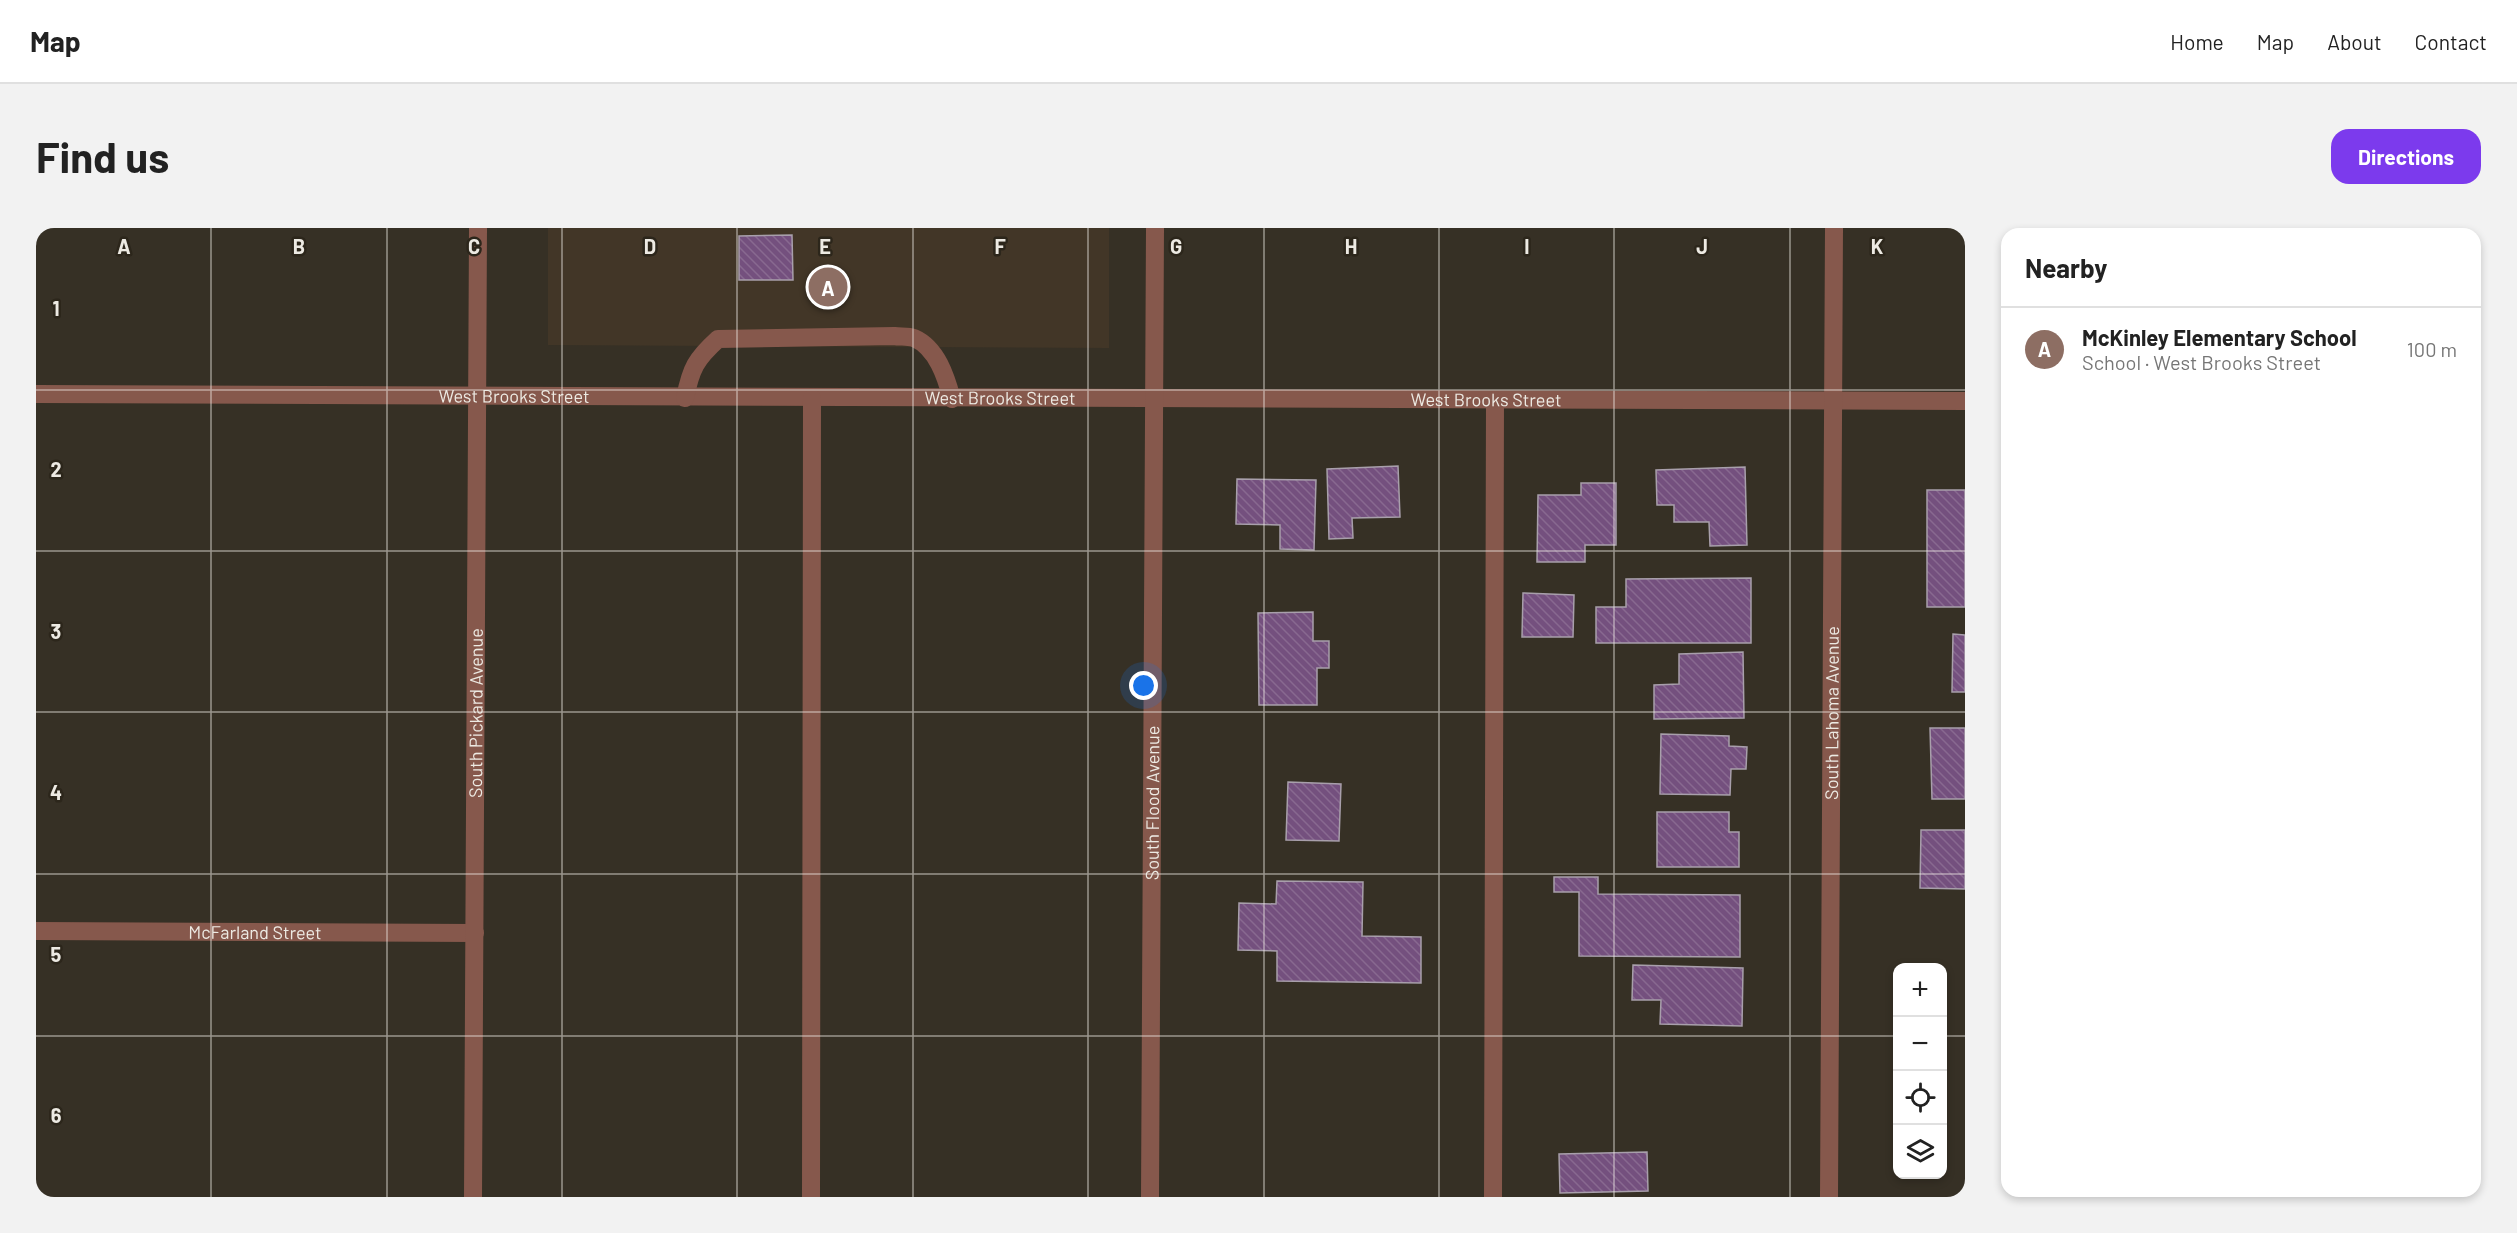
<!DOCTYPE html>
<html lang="en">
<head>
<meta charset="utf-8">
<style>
	:root { --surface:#fff; --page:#f2f2f2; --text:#222; --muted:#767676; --line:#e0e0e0; --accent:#7c3aed }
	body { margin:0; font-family:Barlow,sans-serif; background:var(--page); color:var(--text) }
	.controls { position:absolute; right:18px; bottom:18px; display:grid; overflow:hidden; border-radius:12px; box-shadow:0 3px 9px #0003 }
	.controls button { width:54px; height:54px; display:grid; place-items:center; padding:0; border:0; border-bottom:2px solid var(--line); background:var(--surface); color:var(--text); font:30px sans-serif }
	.you { position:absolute; left:1108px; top:458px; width:21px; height:21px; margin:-15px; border:4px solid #fff; border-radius:50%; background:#1a73e8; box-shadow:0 0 0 9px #1a73e833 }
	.badge { display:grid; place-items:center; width:39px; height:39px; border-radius:50%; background:var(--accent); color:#fff; font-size:20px; font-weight:700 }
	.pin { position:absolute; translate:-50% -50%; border:3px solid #fff; box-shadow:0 2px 6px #0006 }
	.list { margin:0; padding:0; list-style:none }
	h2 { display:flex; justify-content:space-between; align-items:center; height:78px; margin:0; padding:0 24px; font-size:26px }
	h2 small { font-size:20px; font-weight:400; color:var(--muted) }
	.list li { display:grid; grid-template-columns:39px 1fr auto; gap:18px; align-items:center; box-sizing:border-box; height:84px; padding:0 24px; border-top:2px solid var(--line) }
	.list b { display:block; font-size:22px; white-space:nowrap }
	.list p { margin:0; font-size:20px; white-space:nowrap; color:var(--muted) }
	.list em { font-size:20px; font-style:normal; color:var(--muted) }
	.icon { flex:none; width:33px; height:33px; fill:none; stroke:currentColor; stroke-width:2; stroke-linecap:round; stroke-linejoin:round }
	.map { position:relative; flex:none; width:1929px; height:969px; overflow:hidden; border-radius:18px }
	header { display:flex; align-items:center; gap:36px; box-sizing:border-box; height:84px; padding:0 30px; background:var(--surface); border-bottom:2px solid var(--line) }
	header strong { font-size:28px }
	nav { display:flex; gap:33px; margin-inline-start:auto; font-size:21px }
	.intro { display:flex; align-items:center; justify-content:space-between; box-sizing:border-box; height:144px; padding:0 36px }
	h1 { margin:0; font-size:42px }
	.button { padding:15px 27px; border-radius:18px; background:var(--accent); color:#fff; font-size:21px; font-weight:700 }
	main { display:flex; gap:36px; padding:0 36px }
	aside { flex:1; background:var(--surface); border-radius:18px; box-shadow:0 3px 9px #0003 }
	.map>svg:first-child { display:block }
	.education { fill:#423627 }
	.building { fill:url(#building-back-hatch); stroke:#a89fab; stroke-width:1.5 }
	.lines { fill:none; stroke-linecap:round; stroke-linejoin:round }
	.minor { stroke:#86584c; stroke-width:18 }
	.grid { fill:none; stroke:#edeae3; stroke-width:1.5; stroke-opacity:0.55 }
	.labels { text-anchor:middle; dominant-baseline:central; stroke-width:5; stroke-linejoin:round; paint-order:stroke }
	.street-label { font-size:18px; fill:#edeae3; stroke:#2c261b }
	.grid-label { font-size:20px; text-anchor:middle; font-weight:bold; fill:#edeae3; stroke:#2c261b; stroke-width:5; stroke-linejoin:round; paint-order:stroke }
</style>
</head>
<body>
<header>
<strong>Map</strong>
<nav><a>Home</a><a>Map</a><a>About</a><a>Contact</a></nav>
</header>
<div class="intro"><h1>Find us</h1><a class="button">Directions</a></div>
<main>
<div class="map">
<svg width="1929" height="969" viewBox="0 0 1929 969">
	<defs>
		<pattern id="building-back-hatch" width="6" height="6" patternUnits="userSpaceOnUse" patternTransform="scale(1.5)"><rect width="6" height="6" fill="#74507e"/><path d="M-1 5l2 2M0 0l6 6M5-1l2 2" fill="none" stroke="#886990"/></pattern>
	</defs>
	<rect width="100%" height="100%" fill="#363025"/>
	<path class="education" d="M512 0H1073V120L512 117Z"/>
	<path class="building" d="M756 7 757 52H703V8Z
		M1362 238 1364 289 1316 290 1317 310 1293 311 1291 241Z
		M1709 239 1711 317 1674 318 1673 294H1638V277H1621L1620 242Z
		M1201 251 1280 252 1278 322 1244 321V297L1200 296Z
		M1545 255H1580V317H1549V334H1501L1502 267H1545Z
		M1891 262H1929V379H1891Z
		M1715 350V415H1560V379H1590V351Z
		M1487 365 1538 367 1537 409H1486Z
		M1277 384V413H1293V440H1281V477H1223L1222 385Z
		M1917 406 1929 407V464H1916Z
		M1707 424 1708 490 1618 491V457L1643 456V426Z
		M1894 500H1929V571H1896Z
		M1625 506 1693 508V518L1711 519 1710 541H1695L1694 567 1624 566Z
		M1252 554 1305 556 1303 613 1250 612Z
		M1621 584H1693V604H1703V639H1621Z
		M1885 602H1929V661L1884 660Z
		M1518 649H1562V666L1704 667V729L1543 728V664H1518Z
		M1241 653 1327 654 1326 708 1385 709V755L1241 753V723L1202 722 1203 675 1240 676Z
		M1597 737 1707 740 1706 798 1624 796 1625 772H1596Z
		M1611 924 1612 963 1524 965 1523 926Z"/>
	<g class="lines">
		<g class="minor">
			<path id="s1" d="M0 166 1929 173"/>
			<path d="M649 170C655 140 660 131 682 111L858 108C864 109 872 108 878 110 901 120 910 149 916 171"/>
			<path id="s2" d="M0 703 439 705"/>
			<path id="s3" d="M437 969 442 0"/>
			<path d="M775 969 776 170"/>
			<path id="s4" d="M1114 969 1119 0"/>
			<path d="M1457 969 1459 172"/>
			<path id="s5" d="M1793 969 1798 0"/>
		</g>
	</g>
	<path class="grid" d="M175 0V969M351 0V969M526 0V969M701 0V969M877 0V969M1052 0V969M1228 0V969M1403 0V969M1578 0V969M1754 0V969M0 162H1929M0 323H1929M0 484H1929M0 646H1929M0 808H1862M1906 808H1929"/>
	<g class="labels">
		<g class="street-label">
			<text stroke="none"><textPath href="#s1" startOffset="478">West Brooks Street</textPath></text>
			<text stroke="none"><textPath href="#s1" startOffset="964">West Brooks Street</textPath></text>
			<text stroke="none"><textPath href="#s1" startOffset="1450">West Brooks Street</textPath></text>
			<text stroke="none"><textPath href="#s5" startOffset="484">South Lahoma Avenue</textPath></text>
			<text stroke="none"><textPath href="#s3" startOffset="484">South Pickard Avenue</textPath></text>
			<text stroke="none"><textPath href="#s4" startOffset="394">South Flood Avenue</textPath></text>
			<text stroke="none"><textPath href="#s2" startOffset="219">McFarland Street</textPath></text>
		</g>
	</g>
	<g class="grid-label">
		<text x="88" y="26">A</text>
		<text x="263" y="26">B</text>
		<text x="438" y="26">C</text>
		<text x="614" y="26">D</text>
		<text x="789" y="26">E</text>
		<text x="964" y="26">F</text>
		<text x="1140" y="26">G</text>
		<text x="1315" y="26">H</text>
		<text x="1491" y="26">I</text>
		<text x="1666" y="26">J</text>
		<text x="1841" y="26">K</text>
		<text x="20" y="88">1</text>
		<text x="20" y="249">2</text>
		<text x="20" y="411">3</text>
		<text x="20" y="572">4</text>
		<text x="20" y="734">5</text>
		<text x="20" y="895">6</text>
	</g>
</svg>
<div class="controls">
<button>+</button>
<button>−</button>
<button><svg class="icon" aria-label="locate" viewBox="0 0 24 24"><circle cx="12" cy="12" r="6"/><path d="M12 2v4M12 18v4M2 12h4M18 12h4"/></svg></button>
<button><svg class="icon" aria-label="layers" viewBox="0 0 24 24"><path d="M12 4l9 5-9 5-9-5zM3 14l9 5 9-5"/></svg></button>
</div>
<div class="you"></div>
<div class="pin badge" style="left:792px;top:59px;background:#8d6e63">A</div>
</div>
<aside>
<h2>Nearby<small></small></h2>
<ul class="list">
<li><span class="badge" style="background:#8d6e63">A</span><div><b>McKinley Elementary School</b><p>School · West Brooks Street</p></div><em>100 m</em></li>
</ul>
</aside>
</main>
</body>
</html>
